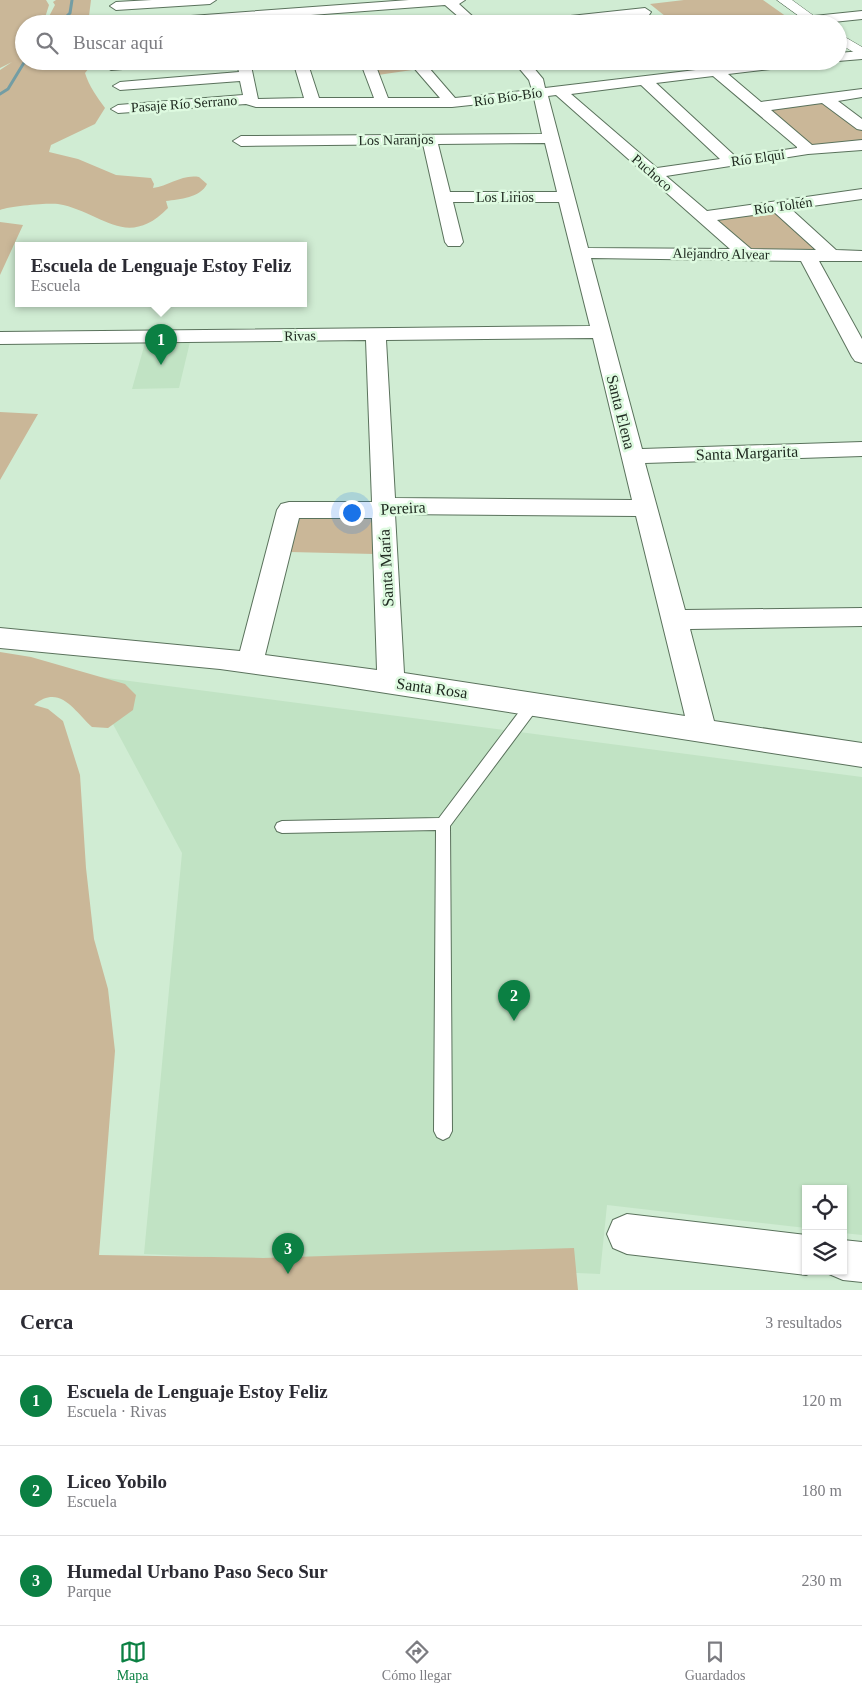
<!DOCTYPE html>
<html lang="es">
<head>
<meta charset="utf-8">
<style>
	:root { --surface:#fff; --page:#f7f7f7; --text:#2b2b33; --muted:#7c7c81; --line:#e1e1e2; --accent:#0b8043 }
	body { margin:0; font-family:"Times New Roman",serif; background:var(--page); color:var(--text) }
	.controls { position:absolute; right:15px; bottom:15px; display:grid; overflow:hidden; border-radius:0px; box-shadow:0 1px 4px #0004 }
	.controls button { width:45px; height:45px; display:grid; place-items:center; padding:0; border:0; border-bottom:1px solid var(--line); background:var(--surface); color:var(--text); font:25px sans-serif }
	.you { position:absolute; left:351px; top:512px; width:18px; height:18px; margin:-12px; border:4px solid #fff; border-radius:50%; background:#1a73e8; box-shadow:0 0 0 8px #1a73e833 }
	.badge { display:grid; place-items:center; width:32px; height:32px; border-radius:50%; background:var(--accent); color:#fff; font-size:16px; font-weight:700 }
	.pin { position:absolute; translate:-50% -41px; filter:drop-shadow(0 1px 2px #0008) }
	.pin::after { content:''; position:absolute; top:26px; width:18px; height:15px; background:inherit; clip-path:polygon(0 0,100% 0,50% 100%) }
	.popup { position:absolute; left:15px; top:242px; width:292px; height:65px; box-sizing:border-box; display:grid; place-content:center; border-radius:0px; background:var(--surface); filter:drop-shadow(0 1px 4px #0005); font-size:16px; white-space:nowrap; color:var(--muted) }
	.popup b { font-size:19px; color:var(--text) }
	.popup::after { content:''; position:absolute; left:50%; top:100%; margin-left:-10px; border:10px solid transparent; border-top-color:var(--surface) }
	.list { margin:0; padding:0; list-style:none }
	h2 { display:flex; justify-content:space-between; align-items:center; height:65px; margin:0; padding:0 20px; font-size:21px }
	h2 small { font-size:16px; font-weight:400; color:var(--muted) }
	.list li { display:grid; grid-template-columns:32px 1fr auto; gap:15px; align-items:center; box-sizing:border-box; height:90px; padding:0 20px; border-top:1px solid var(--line) }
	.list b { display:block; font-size:19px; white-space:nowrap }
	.list p { margin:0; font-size:16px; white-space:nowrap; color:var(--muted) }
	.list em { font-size:16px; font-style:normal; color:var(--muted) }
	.icon { flex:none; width:28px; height:28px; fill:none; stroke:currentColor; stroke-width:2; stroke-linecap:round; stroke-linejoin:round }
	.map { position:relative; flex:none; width:862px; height:1290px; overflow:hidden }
	.search { position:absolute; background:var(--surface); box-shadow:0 1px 4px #0004; left:15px; right:15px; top:15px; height:55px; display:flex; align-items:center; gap:12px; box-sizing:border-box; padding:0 18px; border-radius:28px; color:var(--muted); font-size:19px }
	.sheet { height:335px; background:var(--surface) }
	nav { display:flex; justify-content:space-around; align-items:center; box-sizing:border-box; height:70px; border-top:1px solid var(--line); background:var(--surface); font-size:14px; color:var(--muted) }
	nav a { display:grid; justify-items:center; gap:2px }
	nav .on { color:var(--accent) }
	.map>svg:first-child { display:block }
	.built { fill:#c1e3c4 }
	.green { fill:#cab798 }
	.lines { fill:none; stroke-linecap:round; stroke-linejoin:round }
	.stream { stroke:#739da4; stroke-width:3 }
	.lane-casing { stroke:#5a725c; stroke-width:2 }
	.street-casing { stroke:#5a725c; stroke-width:2 }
	.secondary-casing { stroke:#5a725c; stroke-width:1 }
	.lane { fill:#fff; fill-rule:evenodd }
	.street { fill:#fff; fill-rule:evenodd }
	.secondary { fill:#fff; fill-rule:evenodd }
	.labels { text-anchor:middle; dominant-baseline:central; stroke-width:5; stroke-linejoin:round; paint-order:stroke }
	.far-street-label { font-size:14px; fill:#202b21; stroke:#defae0 }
	.street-label { font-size:16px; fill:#202b21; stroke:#defae0 }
</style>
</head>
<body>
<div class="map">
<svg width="862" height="1290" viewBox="0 0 862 1290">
	<rect width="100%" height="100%" fill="#d0ecd3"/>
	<path class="built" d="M190 342 179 388 132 389 145 343Z
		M99 677 862 777V1235L843 1233V1189H806V1228L607 1205 600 1274 144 1254 182 853 99 698Z"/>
	<path class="green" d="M0 0H46L49 5 43 24H24V61L87 62 89 68 85 73C89 86 97 97 105 108L95 124 51 145 49 152 78 159 116 175 151 178 154 184 153 188C169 186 182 174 199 177L207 184C200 198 180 199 166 201L168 208C126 251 101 211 58 204 46 203 11 206 0 210V70L12 62 0 68Z
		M56 0H91L89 16 82 24H45L55 5 53 2Z
		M684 0H763L797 24H675L650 4Z
		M385 61H411L419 69 378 75 370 64Z
		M825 100 862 129V143L815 149 766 108Z
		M776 211 819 251H758L748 247 714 219Z
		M0 222 23 225 0 275Z
		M0 412 38 414 0 480Z
		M368 516 373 519 374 554 290 552 295 518Z
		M0 652 31 657 125 684 136 695 133 710 108 728 92 727C75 712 60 683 34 705L48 709 63 721 80 775 86 868 94 939 108 989 115 1051 99 1255 263 1258 574 1248 578 1290H0Z"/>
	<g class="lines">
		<path class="stream" d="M59 24 70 13 72 0
			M0 94 8 89 25 61"/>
		<g class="lane-casing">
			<path id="lane" d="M533 699 538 700 540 704 538 708 450 826 452 1131 449 1137 443 1140 437 1137 434 1131 436 830 282 833 277 831 275 827 277 823 282 821 439 818 528 700Z"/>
		</g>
		<g class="street-casing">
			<path id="street" d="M152 0H216L210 4 116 10 110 6 116 2Z
				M409 0H465L459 4 481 24H467L445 5 190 24H130L136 20Z
				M645 8 651 12 649 15 571 24H527L533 20Z
				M862 11V19L814 24 808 20 814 16Z
				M862 51V59L838 61V53Z
				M119 61H177L170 65 111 70 104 66 106 63Z
				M236 61H250L258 99 304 98 293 61H307L319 98H374L360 61H374L388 98H440L408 61H423L455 98 532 90 529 80 513 61H528L543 79 545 88 704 69 701 65 707 61 713 62 719 67 769 61H812L805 65 728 74 761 102 862 89V97L838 101 862 119V130L857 129 822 103 771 110 812 145 862 140V150L808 154 666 176 707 211 862 189V199L791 209 836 250 862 251V261H819L862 339V363L855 361 852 357 801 261 591 258 642 449 862 442V456L645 463 685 610 862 608V626L690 629 714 721 862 743V767L328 684 220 669 0 648V628L240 651 277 510 281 504 289 502H372L366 340 0 344V332L590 326 559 202H453L463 242 460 246H448L445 242 423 144 241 146 233 141 241 136 542 134 534 98 452 107H256L246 104 118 113 111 109 118 105 243 95 240 81 120 90 113 86 120 82 239 72ZM713 76 797 147V148L736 157 656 83ZM641 85 720 159 657 168 571 94ZM556 95 730 249 588 248 548 96ZM545 143 557 192H450L438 144ZM774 212 816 250 751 249 717 220ZM593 338 632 500 395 498 386 340ZM395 514 636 516 685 716 404 673ZM299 518H372L377 670 265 655Z
				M627 1214 806 1235V1271H814L806 1275 627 1254 613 1248 607 1234 613 1220Z
				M843 1240 862 1242V1282L843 1280 829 1274 828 1271H843Z"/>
		</g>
		<g class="secondary-casing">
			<path id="secondary" d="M777 0H792L825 24H810Z
				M838 33 862 47V57L838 43Z"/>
		</g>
		<use href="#lane" class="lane"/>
		<use href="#street" class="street"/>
		<use href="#secondary" class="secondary"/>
	</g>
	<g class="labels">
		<g class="far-street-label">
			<text transform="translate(508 97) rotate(-8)">Río Bío-Bío</text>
			<text transform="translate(184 104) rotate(-4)">Pasaje Río Serrano</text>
			<text transform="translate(396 140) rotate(-1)">Los Naranjos</text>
			<text transform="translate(758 158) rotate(-8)">Río Elqui</text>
			<text transform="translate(652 173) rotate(41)">Puchoco</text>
			<text x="505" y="197">Los Lirios</text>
			<text transform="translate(783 206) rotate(-8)">Río Toltén</text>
			<text transform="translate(721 254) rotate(1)">Alejandro Alvear</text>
			<text transform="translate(300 336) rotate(-1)">Rivas</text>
		</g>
		<g class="street-label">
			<text transform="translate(621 412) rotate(76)">Santa Elena</text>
			<text transform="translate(747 453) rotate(-2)">Santa Margarita</text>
			<text transform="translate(403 508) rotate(-3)">Pereira</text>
			<text transform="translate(386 568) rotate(-93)">Santa María</text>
			<text transform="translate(432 688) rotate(8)">Santa Rosa</text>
		</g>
	</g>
</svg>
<div class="controls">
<button><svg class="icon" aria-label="locate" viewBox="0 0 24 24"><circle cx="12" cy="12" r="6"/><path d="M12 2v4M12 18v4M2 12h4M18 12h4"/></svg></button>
<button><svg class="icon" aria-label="layers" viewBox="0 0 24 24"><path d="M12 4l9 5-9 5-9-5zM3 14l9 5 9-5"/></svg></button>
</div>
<div class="you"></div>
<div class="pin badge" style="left:161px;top:365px">1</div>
<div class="popup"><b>Escuela de Lenguaje Estoy Feliz</b>Escuela</div>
<div class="pin badge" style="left:514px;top:1021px">2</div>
<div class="pin badge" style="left:288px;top:1274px">3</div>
<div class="search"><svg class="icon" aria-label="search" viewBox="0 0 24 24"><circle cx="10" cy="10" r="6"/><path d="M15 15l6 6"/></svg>Buscar aquí</div>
</div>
<section class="sheet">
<h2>Cerca<small>3 resultados</small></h2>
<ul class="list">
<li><span class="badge">1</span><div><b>Escuela de Lenguaje Estoy Feliz</b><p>Escuela · Rivas</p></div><em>120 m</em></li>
<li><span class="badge">2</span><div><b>Liceo Yobilo</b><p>Escuela</p></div><em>180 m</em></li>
<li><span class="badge">3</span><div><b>Humedal Urbano Paso Seco Sur</b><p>Parque</p></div><em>230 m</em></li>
</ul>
</section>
<nav>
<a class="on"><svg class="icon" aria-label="map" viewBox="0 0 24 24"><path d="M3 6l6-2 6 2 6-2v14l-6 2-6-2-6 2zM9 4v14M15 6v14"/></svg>Mapa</a>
<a><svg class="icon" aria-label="directions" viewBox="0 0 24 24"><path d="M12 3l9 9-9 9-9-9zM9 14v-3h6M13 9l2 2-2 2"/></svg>Cómo llegar</a>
<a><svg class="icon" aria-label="saved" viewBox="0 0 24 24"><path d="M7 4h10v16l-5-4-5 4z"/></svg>Guardados</a>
</nav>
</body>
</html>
